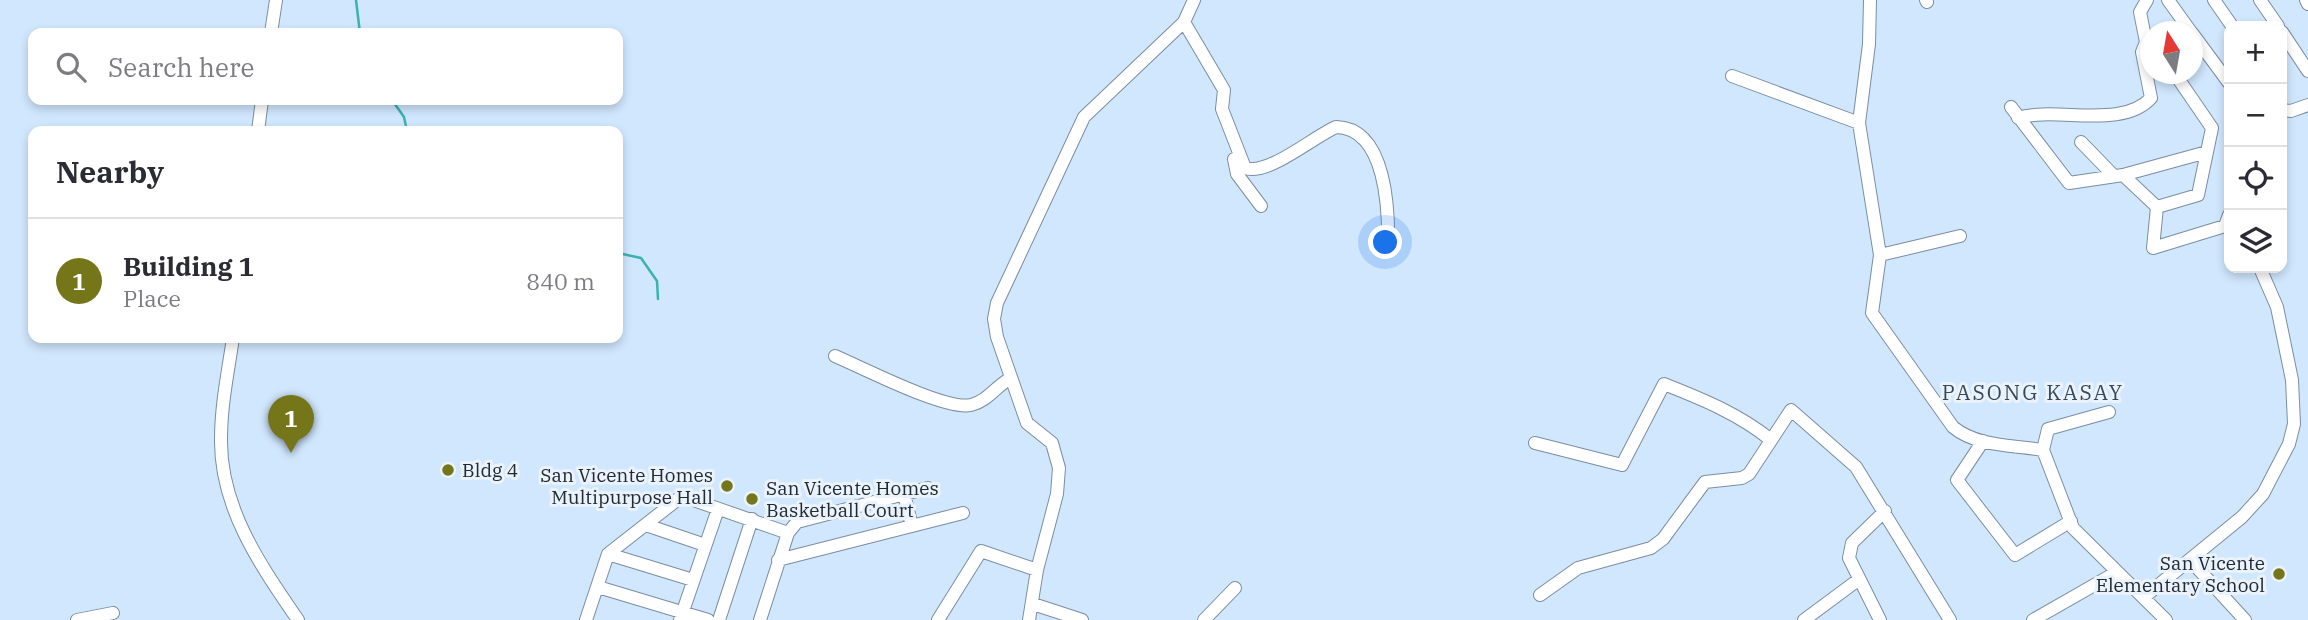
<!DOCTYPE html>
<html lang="en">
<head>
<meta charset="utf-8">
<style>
	:root { --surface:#fff; --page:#f7f7f7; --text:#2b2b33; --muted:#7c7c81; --line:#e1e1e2; --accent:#75751a }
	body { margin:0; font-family:"IBM Plex Serif",serif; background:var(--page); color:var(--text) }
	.controls { position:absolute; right:21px; top:21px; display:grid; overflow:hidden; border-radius:14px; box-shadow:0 4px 10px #0003 }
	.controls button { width:63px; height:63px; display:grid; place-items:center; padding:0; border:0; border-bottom:2px solid var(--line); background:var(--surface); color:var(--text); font:35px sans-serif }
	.compass { position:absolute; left:2140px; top:21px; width:63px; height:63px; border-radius:50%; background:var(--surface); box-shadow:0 4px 10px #0003; rotate:349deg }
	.you { position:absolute; left:1386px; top:243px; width:24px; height:24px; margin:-18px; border:5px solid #fff; border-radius:50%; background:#1a73e8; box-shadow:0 0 0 10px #1a73e833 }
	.badge { display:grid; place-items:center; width:46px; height:46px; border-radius:50%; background:var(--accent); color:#fff; font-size:23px; font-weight:700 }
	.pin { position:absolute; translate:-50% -58px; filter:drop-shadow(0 2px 4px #0008) }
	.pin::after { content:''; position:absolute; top:37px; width:24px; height:21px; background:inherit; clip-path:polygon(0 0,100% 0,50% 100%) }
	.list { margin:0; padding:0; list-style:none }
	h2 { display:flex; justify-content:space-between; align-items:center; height:91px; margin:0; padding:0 28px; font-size:30px }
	h2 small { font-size:23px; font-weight:400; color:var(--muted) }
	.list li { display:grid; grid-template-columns:46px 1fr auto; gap:21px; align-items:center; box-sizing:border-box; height:126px; padding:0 28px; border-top:2px solid var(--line) }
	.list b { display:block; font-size:26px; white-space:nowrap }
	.list p { margin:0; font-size:23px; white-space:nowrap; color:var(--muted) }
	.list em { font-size:23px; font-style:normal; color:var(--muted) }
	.icon { flex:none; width:38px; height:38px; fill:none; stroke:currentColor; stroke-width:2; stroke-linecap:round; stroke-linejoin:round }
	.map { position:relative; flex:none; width:2308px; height:620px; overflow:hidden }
	.search { position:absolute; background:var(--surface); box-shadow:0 4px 10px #0003; left:28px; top:28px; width:595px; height:77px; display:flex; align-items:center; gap:18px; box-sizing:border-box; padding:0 24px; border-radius:14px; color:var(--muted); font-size:26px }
	.panel { position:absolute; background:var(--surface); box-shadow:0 4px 10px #0003; left:28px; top:126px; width:595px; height:217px; border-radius:14px }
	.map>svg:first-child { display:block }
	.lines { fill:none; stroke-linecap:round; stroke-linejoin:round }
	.stream { stroke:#3bb2b1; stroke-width:2.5 }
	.minor-casing { stroke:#7a8da2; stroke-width:14 }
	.minor { stroke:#fff; stroke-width:12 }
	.poi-dot { fill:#75751a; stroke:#eaf2fc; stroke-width:2.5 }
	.labels { text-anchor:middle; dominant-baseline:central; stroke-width:6; stroke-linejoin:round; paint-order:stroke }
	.poi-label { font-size:19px; fill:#212931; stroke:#eaf2fc; text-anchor:start }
	.neighbourhood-label { font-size:21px; letter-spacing:2px; fill:#37485b; stroke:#eaf2fc }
</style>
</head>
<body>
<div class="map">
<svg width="2308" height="620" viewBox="0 0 2308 620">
	<rect width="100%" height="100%" fill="#d1e7fe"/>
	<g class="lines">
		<path class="stream" d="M356 0 360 33
			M392 100 404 117 407 131
			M618 253 641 258 657 281 658 299"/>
		<g class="minor-casing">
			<path id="minor" d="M1870 0 1869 44 1859 123 1880 255 1872 313 1953 427C1977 447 2014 445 2043 450L2073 528 2166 620
				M1926 0 1927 2
				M2168 0 2191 32
				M2214 0 2232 26
				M2260 0 2278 26
				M2306 0 2308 4
				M1184 22 1224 90 1222 109 1245 168C1268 176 1313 137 1336 127 1387 128 1389 212 1388 249
				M2282 32 2308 71
				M271 33 276 0
				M2192 33 2229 83
				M1732 76 1859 123
				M2011 107 2069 183 2123 175 2207 152
				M2282 110 2291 111 2308 105
				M2018 118C2056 106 2122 130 2151 98L2142 52 2146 42 2140 12 2147 0
				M258 131 262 100
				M2081 142 2113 175
				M1234 159 1237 174 1261 206
				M2123 175 2157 207 2153 248 2225 226 2229 215
				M2157 207 2198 195 2212 128 2175 74
				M1880 255 1960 236
				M233 338C228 372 221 405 221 439 220 508 261 566 298 620
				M835 356C861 367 946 411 971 405 988 401 997 385 1011 378
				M1983 441 1957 480 2015 555 2071 521
				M1535 443 1622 465 1664 384C1702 399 1739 414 1771 440
				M2043 450 2048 429 2109 412
				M904 494 912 526
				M646 525 705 545
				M788 533 797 522 928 488
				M608 554 693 580
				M778 560 963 513
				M2190 560 2245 620
				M598 587 708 620
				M1540 595 1578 568 1651 548 1663 539 1705 482 1742 478 1749 474 1791 410 1856 467 1950 620
				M2144 597 2242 517 2263 494 2289 444 2294 424 2292 380 2277 307 2260 268
				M1033 604 1082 620
				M77 620 113 613
				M586 620 608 554 682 496 788 533 760 620
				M680 620 718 509
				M719 620 752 519
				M938 620 981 551 1037 570
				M1029 620 1037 570 1057 494 1059 468 1052 443 1027 423 997 337 994 319 997 303 1084 117 1184 22 1194 0
				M1204 620 1235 588
				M1804 620 1858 580
				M1880 620 1849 558 1852 543 1885 511
				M2033 620 2117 572"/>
		</g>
		<use href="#minor" class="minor"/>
	</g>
	<g class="poi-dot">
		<circle cx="448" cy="470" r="7"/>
		<circle cx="727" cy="486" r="7"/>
		<circle cx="752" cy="499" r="7"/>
		<circle cx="2279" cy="574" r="7"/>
	</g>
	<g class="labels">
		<g class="poi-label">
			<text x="462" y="470">Bldg 4</text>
			<text x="713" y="475" text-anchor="end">San Vicente Homes<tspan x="713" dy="22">Multipurpose Hall</tspan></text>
			<text x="766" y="488">San Vicente Homes<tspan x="766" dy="22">Basketball Court</tspan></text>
			<text x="2265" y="563" text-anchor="end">San Vicente<tspan x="2265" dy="22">Elementary School</tspan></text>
		</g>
		<g class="neighbourhood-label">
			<text x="2033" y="392">PASONG KASAY</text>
		</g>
	</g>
</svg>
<div class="controls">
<button>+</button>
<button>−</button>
<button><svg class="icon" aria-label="locate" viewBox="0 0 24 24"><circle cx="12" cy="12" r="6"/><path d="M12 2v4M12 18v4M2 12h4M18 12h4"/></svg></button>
<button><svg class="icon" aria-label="layers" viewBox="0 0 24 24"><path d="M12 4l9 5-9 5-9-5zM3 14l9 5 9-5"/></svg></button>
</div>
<svg class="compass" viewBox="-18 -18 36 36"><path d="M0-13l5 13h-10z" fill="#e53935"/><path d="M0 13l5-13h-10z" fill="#7c7c81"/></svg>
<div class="you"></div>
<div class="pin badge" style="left:291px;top:453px">1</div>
<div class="search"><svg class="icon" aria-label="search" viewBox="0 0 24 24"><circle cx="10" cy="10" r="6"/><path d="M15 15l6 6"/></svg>Search here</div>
<section class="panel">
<h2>Nearby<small></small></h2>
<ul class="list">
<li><span class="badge">1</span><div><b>Building 1</b><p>Place</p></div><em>840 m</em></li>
</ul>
</section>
</div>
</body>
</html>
